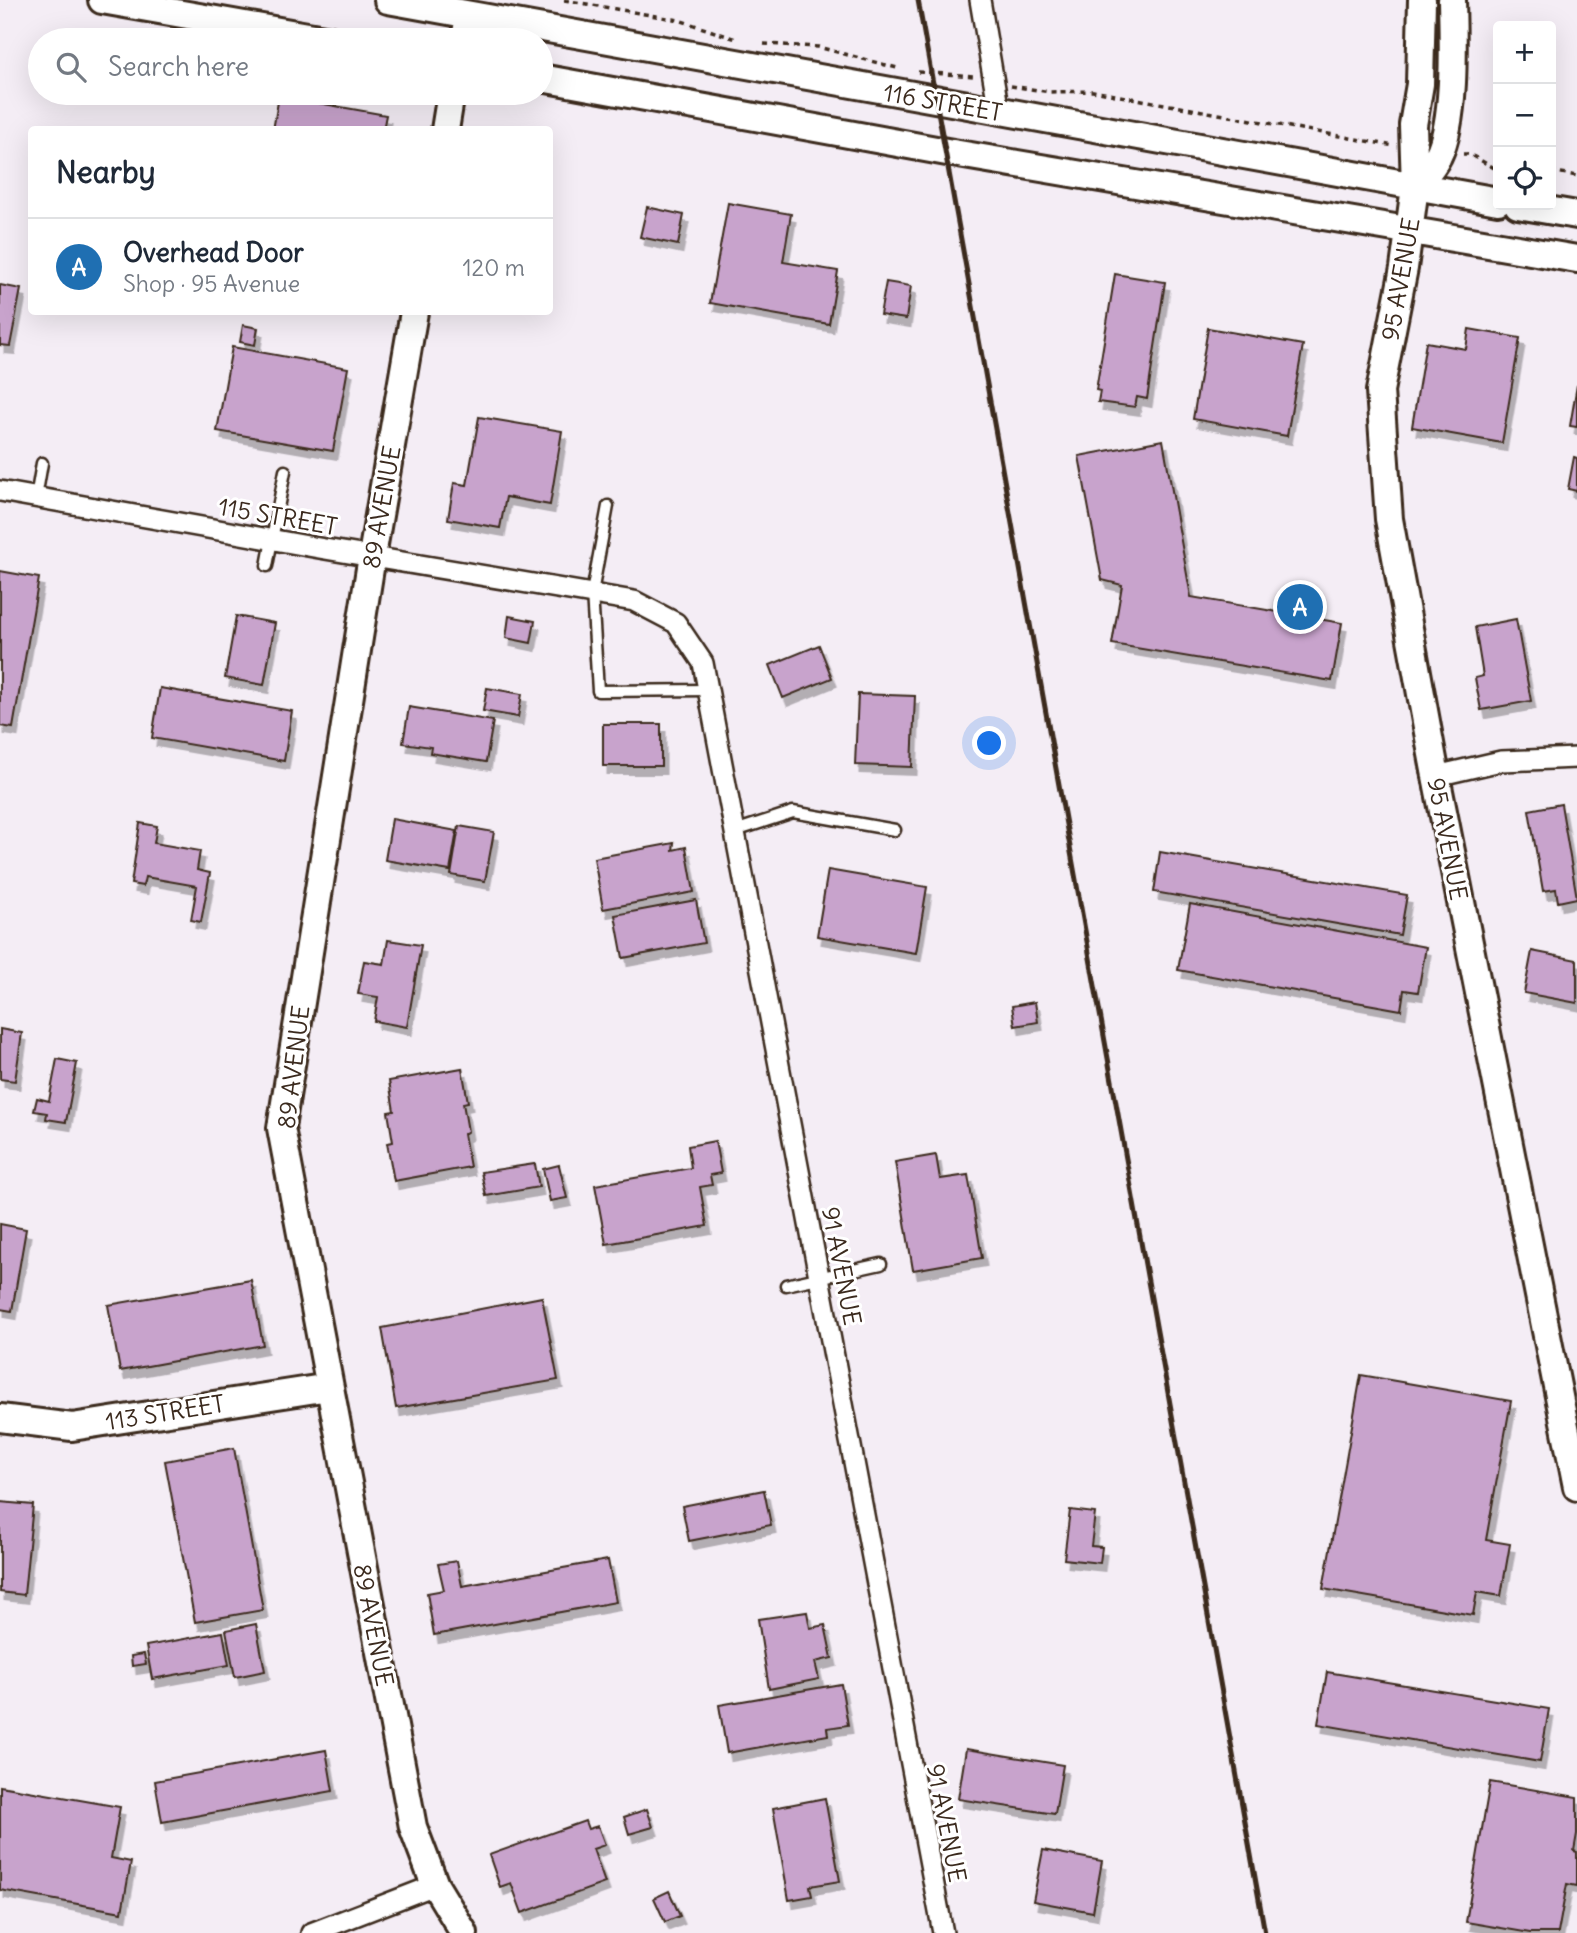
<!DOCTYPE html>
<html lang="en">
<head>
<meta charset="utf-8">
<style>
	:root { --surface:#fff; --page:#f2f2f3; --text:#1f2937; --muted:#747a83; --line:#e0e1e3; --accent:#1f6fb2 }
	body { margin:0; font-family:Delius,sans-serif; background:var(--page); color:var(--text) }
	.controls { position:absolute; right:21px; top:21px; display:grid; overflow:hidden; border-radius:7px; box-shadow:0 7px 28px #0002 }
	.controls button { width:63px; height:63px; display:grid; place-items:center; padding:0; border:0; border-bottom:2px solid var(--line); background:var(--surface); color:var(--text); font:35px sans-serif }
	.you { position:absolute; left:990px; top:744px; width:24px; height:24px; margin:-18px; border:5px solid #fff; border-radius:50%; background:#1a73e8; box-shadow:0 0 0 10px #1a73e833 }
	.badge { display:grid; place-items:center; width:46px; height:46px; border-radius:50%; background:var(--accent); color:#fff; font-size:23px; font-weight:700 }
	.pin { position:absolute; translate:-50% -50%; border:4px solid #fff; box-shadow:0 2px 7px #0006 }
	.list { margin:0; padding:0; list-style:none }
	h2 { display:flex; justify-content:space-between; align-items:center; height:91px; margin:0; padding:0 28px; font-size:30px }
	h2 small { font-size:23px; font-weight:400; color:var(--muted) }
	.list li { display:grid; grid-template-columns:46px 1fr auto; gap:21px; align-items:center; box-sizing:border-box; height:98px; padding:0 28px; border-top:2px solid var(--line) }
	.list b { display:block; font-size:26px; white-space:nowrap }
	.list p { margin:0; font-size:23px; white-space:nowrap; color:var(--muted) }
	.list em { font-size:23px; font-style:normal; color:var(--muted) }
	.icon { flex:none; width:38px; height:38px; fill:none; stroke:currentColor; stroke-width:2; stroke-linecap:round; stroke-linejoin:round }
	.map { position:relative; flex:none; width:1577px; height:1933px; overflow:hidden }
	.search { position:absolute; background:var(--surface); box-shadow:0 7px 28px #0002; left:28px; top:28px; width:525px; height:77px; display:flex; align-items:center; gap:18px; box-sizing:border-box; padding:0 24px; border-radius:38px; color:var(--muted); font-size:26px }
	.panel { position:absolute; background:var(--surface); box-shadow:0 7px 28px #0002; left:28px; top:126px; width:525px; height:189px; border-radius:7px }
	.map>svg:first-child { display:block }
	.building { fill:#c8a3cc; stroke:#3b2a1e; stroke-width:2; filter:url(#shadow) }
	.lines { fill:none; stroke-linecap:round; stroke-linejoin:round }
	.lane-casing { stroke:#3b2a1e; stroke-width:15 }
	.street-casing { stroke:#3b2a1e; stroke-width:24 }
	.secondary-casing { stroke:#3b2a1e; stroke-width:32 }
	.path { stroke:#3b2a1e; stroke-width:3.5; stroke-dasharray:5 5; stroke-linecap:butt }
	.lane { stroke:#fff; stroke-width:10 }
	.street { stroke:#fff; stroke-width:19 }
	.secondary { stroke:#fff; stroke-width:26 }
	.rail { stroke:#3b2a1e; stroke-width:5 }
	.labels { text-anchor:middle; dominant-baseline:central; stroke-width:6; stroke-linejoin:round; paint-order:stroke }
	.street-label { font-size:24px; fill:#3b2a1e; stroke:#fff }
</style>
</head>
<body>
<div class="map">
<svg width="1577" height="1933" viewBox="0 0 1577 1933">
	<defs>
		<filter id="shadow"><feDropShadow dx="4.5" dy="8" stdDeviation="0" flood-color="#0004"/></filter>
	</defs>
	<rect width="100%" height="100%" fill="#f4edf5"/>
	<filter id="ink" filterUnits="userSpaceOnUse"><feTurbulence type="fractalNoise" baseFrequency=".0143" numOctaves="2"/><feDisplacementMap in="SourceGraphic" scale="14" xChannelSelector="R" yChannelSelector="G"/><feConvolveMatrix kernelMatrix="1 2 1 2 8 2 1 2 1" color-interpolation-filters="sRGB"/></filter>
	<g filter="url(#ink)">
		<path class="building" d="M279 96 386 115 383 130H273Z
			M728 203 791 214 783 262 838 271 829 324 710 303Z
			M647 207 684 215 678 245 640 237Z
			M1115 274 1165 282 1147 399 1137 397 1135 407 1098 402 1100 391 1096 390Z
			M886 282 911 286 906 319 880 315Z
			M0 285 21 289 10 346 0 345Z
			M243 325 258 328 255 345 240 342Z
			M1208 328 1303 345 1287 436 1193 419Z
			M1469 329 1520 338 1502 443 1412 427 1426 342 1466 349Z
			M232 347 348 368 333 451 217 431Z
			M1577 385V427L1570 426Z
			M479 417 562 431 550 505 506 497 500 528 448 519 454 483 467 485Z
			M1163 440 1191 597 1342 623 1332 681 1112 644 1122 585 1102 580 1079 456Z
			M1574 457 1577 458V491L1568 489Z
			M0 571 39 578 13 728 0 726Z
			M236 616 275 623 264 685 225 678Z
			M509 616 535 621 531 643 506 638Z
			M1516 619 1531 701 1481 710 1475 678 1483 676 1475 627Z
			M819 645 832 678 783 698 770 665Z
			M160 688 292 711 284 761 152 738Z
			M487 688 522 694 518 717 483 711Z
			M858 694 915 696 912 767 855 765Z
			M409 707 493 721 486 762 430 753 431 747 403 743Z
			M603 724H661V766H603Z
			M1561 804 1577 898 1558 902 1556 889 1543 891 1529 810Z
			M392 819 457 831 450 871 385 860Z
			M140 823 157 826 154 843 200 851 197 870 210 873 201 922 191 920 197 886 145 877 143 886 131 884Z
			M459 826 494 832 485 881 451 875Z
			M674 843 673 850 686 847 694 892 603 909 594 858Z
			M1160 852 1407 895 1400 935 1154 892Z
			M828 870 927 887 916 953 817 936Z
			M696 900 704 943 623 958 615 915Z
			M1190 904 1426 947 1418 992 1404 990 1401 1010 1178 970Z
			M388 940 421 945 407 1027 374 1021 378 997 358 994 364 961 384 964Z
			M1532 951 1577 960V1003L1524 993Z
			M1035 1002 1038 1022 1015 1026 1012 1006Z
			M0 1029 22 1033 15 1081 0 1079Z
			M57 1059 77 1063 66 1122 46 1119 47 1113 34 1111 37 1098 49 1101Z
			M462 1068 468 1102 463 1103 468 1131 464 1134 470 1167 394 1181 387 1143 393 1142 388 1112 394 1111 389 1081Z
			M715 1141 721 1173 710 1175 712 1185 700 1187 707 1226 606 1244 595 1185 691 1168 688 1146Z
			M936 1155 940 1179 968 1175 982 1258 913 1270 895 1162Z
			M535 1164 539 1187 486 1196 481 1172Z
			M559 1165 567 1198 550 1201 543 1169Z
			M0 1224 26 1229 12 1311 0 1309Z
			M251 1280 263 1345 120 1371 108 1305Z
			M542 1297 558 1380 396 1408 382 1328Z
			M1361 1375 1511 1401 1486 1540 1510 1544 1501 1596 1477 1592 1473 1615 1323 1589Z
			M234 1448 263 1610 195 1622 165 1461Z
			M764 1490 771 1525 689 1541 682 1506Z
			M0 1502 33 1505 24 1595 0 1592Z
			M1070 1510 1095 1513 1091 1546 1102 1547 1100 1563 1064 1559Z
			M608 1560 616 1602 434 1635 427 1593 444 1590 438 1564 457 1561 462 1586Z
			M807 1612 810 1628 825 1625 832 1658 815 1662 819 1679 769 1689 758 1619Z
			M256 1624 265 1671 235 1677 226 1630Z
			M223 1632 229 1665 152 1679 146 1646Z
			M144 1654 146 1664 132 1666 131 1656Z
			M1327 1672 1549 1709 1540 1762 1318 1724Z
			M841 1684 848 1725 827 1728 828 1735 727 1753 719 1705Z
			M966 1749 1063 1765 1055 1814 958 1799Z
			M326 1750 333 1791 162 1822 155 1781Z
			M1490 1782 1577 1797V1834L1574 1851 1577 1852V1886L1567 1884 1558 1933H1530L1466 1922Z
			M0 1786 120 1807 111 1858 131 1862 122 1912 0 1890Z
			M825 1798 840 1881 810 1886 812 1896 789 1900 773 1808Z
			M647 1809 653 1827 629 1834 624 1817Z
			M585 1821 588 1829 598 1826 605 1845 593 1849 605 1883 522 1913 511 1883 500 1887 489 1855Z
			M1043 1850 1102 1861 1093 1912 1033 1901Z
			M669 1891 680 1916 665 1922 654 1898Z"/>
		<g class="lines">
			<g class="lane-casing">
				<path id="lane" d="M36 498 42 463
					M608 506 592 593 598 691 709 690
					M267 566 285 471
					M735 831 793 812 895 830
					M786 1285 881 1264"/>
			</g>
			<g class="street-casing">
				<path id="street" d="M980 0 999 112
					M461 40 466 15
					M0 491 319 548 634 601 676 623 703 663 943 1933
					M1436 776 1501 761 1577 758
					M311 1933 435 1885"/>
			</g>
			<g class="secondary-casing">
				<path id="secondary" d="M102 0 330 40
					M388 0 1498 201
					M1422 0 1420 84 1413 125 1415 187 1404 268 1380 391 1389 519 1436 776 1577 1487
					M541 78 947 152 1577 259
					M445 130 451 93
					M1415 187C1423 177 1433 167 1438 156 1456 120 1453 41 1452 0
					M1518 205 1577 215
					M414 312 372 556 281 1128 413 1827 435 1885 464 1933
					M0 1418 72 1427 329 1387"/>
			</g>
			<path class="path" d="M564 0 679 20 739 40
				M764 44 818 47 897 68
				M918 72 974 76
				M1011 86 1050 92 1093 91 1394 146
				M1463 154H1469L1498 170
				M1551 171 1577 176"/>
			<use href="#lane" class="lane"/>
			<use href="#street" class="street"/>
			<use href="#secondary" class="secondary"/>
			<path class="rail" d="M918 0 1265 1933"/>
		</g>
	</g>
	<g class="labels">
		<g class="street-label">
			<text transform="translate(943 102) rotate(10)">116 STREET</text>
			<text transform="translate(1400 279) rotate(-80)">95 AVENUE</text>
			<text transform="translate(381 507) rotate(-80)">89 AVENUE</text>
			<text transform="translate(278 516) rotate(10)">115 STREET</text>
			<text transform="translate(1448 839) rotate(79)">95 AVENUE</text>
			<text transform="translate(293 1067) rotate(-83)">89 AVENUE</text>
			<text transform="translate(842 1266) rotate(79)">91 AVENUE</text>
			<text transform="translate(165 1412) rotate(-9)">113 STREET</text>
			<text transform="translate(374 1625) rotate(79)">89 AVENUE</text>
			<text transform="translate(947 1823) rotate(79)">91 AVENUE</text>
		</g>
	</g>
</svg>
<div class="controls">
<button>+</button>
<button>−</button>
<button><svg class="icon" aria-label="locate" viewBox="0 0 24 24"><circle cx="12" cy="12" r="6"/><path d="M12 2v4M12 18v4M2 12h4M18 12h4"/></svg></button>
</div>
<div class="you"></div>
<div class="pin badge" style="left:1300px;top:607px">A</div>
<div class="search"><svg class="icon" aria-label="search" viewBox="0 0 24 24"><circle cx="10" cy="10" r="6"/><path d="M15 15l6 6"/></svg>Search here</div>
<section class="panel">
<h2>Nearby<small></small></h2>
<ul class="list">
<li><span class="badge">A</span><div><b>Overhead Door</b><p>Shop · 95 Avenue</p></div><em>120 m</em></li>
</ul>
</section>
</div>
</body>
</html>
